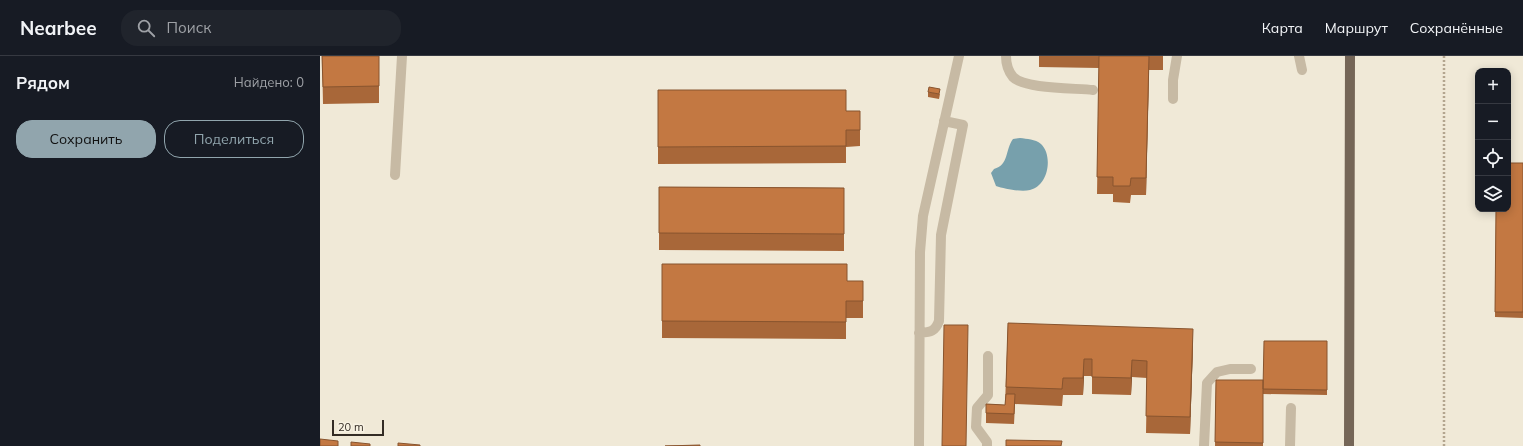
<!DOCTYPE html>
<html lang="ru">
<head>
<meta charset="utf-8">
<style>
	:root { --surface:#171b24; --page:#20242c; --text:#f1f3f6; --muted:#9ea1a6; --line:#363941; --accent:#91a5ad }
	body { margin:0; font-family:Mulish,sans-serif; background:var(--page); color:var(--text) }
	.controls { position:absolute; right:12px; top:12px; display:grid; overflow:hidden; border-radius:8px; box-shadow:0 2px 10px #0003 }
	.controls button { width:36px; height:36px; display:grid; place-items:center; padding:0; border:0; border-bottom:1px solid var(--line); background:var(--surface); color:var(--text); font:20px sans-serif }
	.scale { position:absolute; left:12px; bottom:10px; width:52px; box-sizing:border-box; padding-left:4px; border:2px solid #332c25; border-top:0; font-size:11px; line-height:14px; white-space:nowrap; color:#332c25; -webkit-text-stroke:3px #f8f2e3; paint-order:stroke }
	.list { margin:0; padding:0; list-style:none }
	h2 { display:flex; justify-content:space-between; align-items:center; height:52px; margin:0; padding:0 16px; font-size:17px }
	h2 small { font-size:13px; font-weight:400; color:var(--muted) }
	.actions { display:flex; gap:8px; padding:12px 16px }
	.actions a { flex:1; padding:9px 0; border:1px solid var(--accent); border-radius:16px; text-align:center; font-size:14px; color:var(--accent) }
	.actions .main { background:var(--accent); color:#111 }
	.icon { flex:none; width:22px; height:22px; fill:none; stroke:currentColor; stroke-width:2; stroke-linecap:round; stroke-linejoin:round }
	.map { position:relative; flex:none; width:1203px; height:390px; overflow:hidden }
	header { display:flex; align-items:center; gap:24px; box-sizing:border-box; height:56px; padding:0 20px; background:var(--surface); border-bottom:1px solid var(--line) }
	header strong { font-size:19px }
	nav { display:flex; gap:22px; margin-inline-start:auto; font-size:14px }
	.search { width:280px; height:36px; background:var(--page); display:flex; align-items:center; gap:10px; box-sizing:border-box; padding:0 14px; border-radius:16px; color:var(--muted); font-size:15px }
	main { display:flex }
	aside { flex:1; background:var(--surface) }
	.map>svg:first-child { display:block }
	.water { fill:#77a0ac }
	.lines { fill:none; stroke-linecap:round; stroke-linejoin:round }
	.path { stroke:#b3a58e; stroke-width:2.5; stroke-dasharray:2 2; stroke-linecap:butt }
	.minor { stroke:#c7baa4; stroke-width:10 }
	.major { stroke:#756657; stroke-width:10 }
	.wall { fill:#a86739 }
	.shaded-wall { fill:#88542e }
	.building { fill:#c37842; stroke:#88542e }
</style>
</head>
<body>
<header>
<strong>Nearbee</strong>
<div class="search"><svg class="icon" aria-label="search" viewBox="0 0 24 24"><circle cx="10" cy="10" r="6"/><path d="M15 15l6 6"/></svg>Поиск</div>
<nav><a>Карта</a><a>Маршрут</a><a>Сохранённые</a></nav>
</header>
<main>
<aside>
<h2>Рядом<small>Найдено: 0</small></h2>
<ul class="list">
</ul>
<div class="actions"><a class="main">Сохранить</a><a>Поделиться</a></div>
</aside>
<div class="map">
<svg width="1203" height="390" viewBox="0 0 1203 390">
	<rect width="100%" height="100%" fill="#f0e9d7"/>
	<path class="water" d="M700 82C707 83 715 83 721 88 733 99 729 130 710 134 701 136 685 133 676 130L671 117 674 113C689 109 685 94 693 83Z"/>
	<g class="lines">
		<path class="path" d="M1124 390V0"/>
		<path class="minor" d="M686 0C686 7 688 15 693 21 704 33 755 32 773 34
			M979 0 982 14
			M853 43V24L857 0
			M75 119 82 0
			M599 277C610 276 615 276 619 265L621 179 643 69 624 65
			M599 390 600 196 603 160 639 0
			M667 390V386L656 371 657 352 668 339V300
			M884 390 887 327 897 316 910 313H931
			M970 390 971 352"/>
		<path class="major" d="M1029 390 1030 0"/>
	</g>
	<path class="wall" d="M2 0H59V47L3 48Z
		M719 0H843V14H829L826 139H811L810 147 793 146V138H777L779 12 719 11Z
		M338 34 526 55H540V90L526 91V107L338 108Z
		M608 36 620 38 619 43 608 41Z
		M1203 107V262L1175 261 1176 153Z
		M339 131 524 132V195L339 194Z
		M342 208 527 225H543V262H526V283L342 282Z
		M688 267 873 290 870 378 826 377 827 322 812 321 811 339 772 338V320H764L763 339H743L742 350 695 348 694 368 666 367V348L685 349Z
		M1007 285V339L943 338V390H895L896 324H943Z"/>
	<path class="shaded-wall" d="M829 0V14L826 139V122Z
		M873 273V290L870 378V361Z
		M764 303V320L763 339V322Z
		M812 304V321L811 339V322Z"/>
	<path class="building" d="M2 0H59V30L3 31Z
		M779 0H829L826 122H811L810 130H793V121H777Z
		M609 31 620 33 619 38 608 36Z
		M338 34H526V55H540V74H526V90L338 91Z
		M1188 107H1203V256H1175L1176 153H1188Z
		M339 131 524 132V178L339 177Z
		M342 208H527V225H543V245H526V266L342 265Z
		M688 267 873 273 870 361 826 360 827 305 812 304 811 322 772 321V303H764L763 322H743L742 333 686 331Z
		M624 269H648L646 390H622Z
		M944 285H1007V334L943 333Z
		M896 324H943V387L895 386Z
		M686 338H695L694 358 666 357V348L685 349Z
		M0 383 18 385V390H0Z
		M686 384 742 385 741 390H686Z
		M31 386 50 388V390H31Z
		M78 387 100 389V390H78Z
		M380 389V390H345Z"/>
</svg>
<div class="controls">
<button>+</button>
<button>−</button>
<button><svg class="icon" aria-label="locate" viewBox="0 0 24 24"><circle cx="12" cy="12" r="6"/><path d="M12 2v4M12 18v4M2 12h4M18 12h4"/></svg></button>
<button><svg class="icon" aria-label="layers" viewBox="0 0 24 24"><path d="M12 4l9 5-9 5-9-5zM3 14l9 5 9-5"/></svg></button>
</div>
<div class="scale">20 m</div>
</div>
</main>
</body>
</html>
